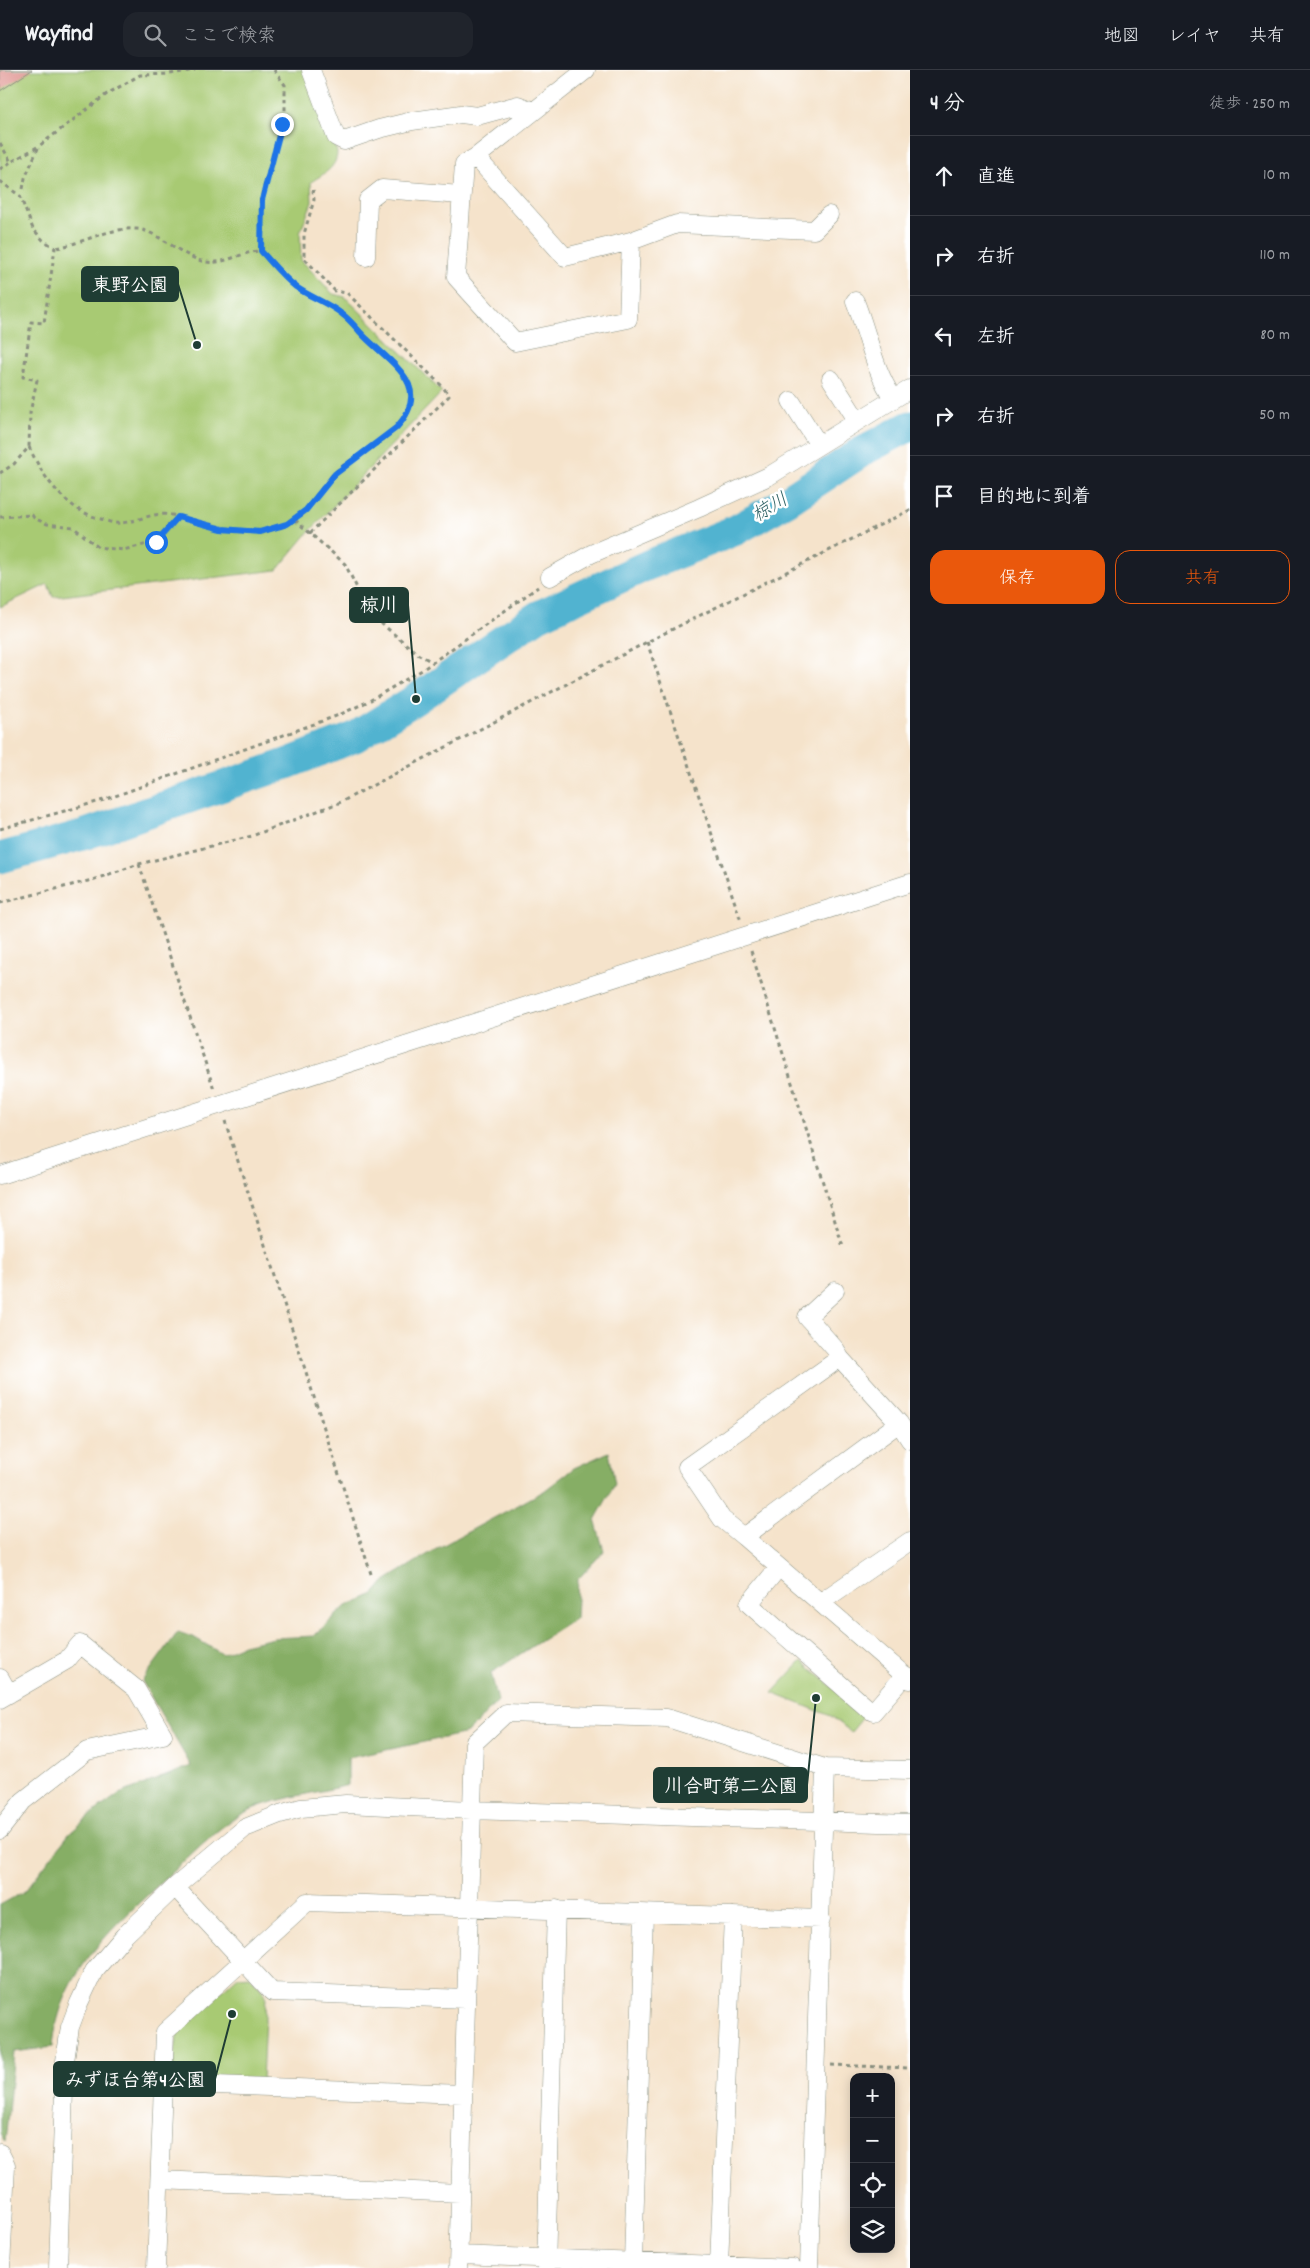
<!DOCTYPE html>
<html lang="ja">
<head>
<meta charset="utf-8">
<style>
	:root { --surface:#171b24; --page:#20242c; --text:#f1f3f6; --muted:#9ea1a6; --line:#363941; --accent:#ea580c }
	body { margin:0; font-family:Dekko,"Klee One",sans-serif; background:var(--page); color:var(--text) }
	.controls { position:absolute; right:15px; bottom:15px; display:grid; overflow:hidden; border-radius:10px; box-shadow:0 2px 12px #0003 }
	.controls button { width:45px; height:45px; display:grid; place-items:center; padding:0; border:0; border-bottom:1px solid var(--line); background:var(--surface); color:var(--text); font:25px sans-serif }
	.stop { position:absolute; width:15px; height:15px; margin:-11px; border:4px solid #1a73e8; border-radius:50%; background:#fff }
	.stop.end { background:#1a73e8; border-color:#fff; box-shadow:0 1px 5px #0008 }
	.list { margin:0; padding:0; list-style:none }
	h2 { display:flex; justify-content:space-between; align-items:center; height:65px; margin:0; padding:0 20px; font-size:21px }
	h2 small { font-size:16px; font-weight:400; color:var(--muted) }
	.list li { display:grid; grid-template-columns:32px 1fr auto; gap:15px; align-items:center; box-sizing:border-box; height:80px; padding:0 20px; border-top:1px solid var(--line) }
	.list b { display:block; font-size:19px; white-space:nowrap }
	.list em { font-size:16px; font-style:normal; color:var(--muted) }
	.actions { display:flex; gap:10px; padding:15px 20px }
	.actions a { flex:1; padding:11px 0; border:1px solid var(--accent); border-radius:15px; text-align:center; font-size:18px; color:var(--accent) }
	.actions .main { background:var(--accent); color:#fff }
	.icon { flex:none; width:28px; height:28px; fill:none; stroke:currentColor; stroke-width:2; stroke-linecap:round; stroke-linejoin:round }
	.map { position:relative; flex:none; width:910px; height:2198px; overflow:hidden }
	header { display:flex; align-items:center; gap:30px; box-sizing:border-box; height:70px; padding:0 25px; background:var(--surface); border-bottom:1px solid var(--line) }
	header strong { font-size:24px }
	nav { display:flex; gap:28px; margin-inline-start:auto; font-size:18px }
	.search { width:350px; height:45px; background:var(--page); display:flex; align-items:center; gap:12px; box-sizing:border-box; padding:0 18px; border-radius:15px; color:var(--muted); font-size:19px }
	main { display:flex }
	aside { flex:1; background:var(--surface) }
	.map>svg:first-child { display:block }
	.green { fill:#a8ca73; stroke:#648454 }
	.forest { fill:#86ae65; stroke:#52764c }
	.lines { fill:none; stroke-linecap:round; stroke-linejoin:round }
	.river { stroke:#51b3d0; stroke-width:31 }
	.building { fill:#df928e }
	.minor-casing { stroke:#8a9080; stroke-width:19 }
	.path { stroke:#8a9080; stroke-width:3; stroke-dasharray:4 4; stroke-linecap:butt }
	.minor { stroke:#fff; stroke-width:18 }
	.route { stroke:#1a73e8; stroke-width:6 }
	.labels { text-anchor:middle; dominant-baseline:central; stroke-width:5; stroke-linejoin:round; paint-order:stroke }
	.water-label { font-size:19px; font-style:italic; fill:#2e6063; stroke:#fff }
	.leader { fill:none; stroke:#1f3d34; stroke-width:2 }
	.callout-dot { fill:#1f3d34; stroke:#fff; stroke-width:2 }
	.callout { fill:#1f3d34; stroke:#1f3d34; stroke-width:2 }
	.callout-label { font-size:19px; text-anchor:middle; font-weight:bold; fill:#fff }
</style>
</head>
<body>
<header>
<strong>Wayfind</strong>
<div class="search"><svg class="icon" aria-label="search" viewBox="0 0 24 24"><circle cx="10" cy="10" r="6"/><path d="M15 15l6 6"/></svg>ここで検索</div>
<nav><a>地図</a><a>レイヤ</a><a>共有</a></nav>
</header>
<main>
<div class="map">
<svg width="910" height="2198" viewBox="0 0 910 2198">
	<rect width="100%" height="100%" fill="#fff"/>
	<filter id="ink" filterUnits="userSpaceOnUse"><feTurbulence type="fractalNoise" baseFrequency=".02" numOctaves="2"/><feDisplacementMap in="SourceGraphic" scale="10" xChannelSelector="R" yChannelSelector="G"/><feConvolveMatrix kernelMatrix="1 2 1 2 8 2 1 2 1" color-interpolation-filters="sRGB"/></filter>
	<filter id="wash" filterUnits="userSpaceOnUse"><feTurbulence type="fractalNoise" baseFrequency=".0096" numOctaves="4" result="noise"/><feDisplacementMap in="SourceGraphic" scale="20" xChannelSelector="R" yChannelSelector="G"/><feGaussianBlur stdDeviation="1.12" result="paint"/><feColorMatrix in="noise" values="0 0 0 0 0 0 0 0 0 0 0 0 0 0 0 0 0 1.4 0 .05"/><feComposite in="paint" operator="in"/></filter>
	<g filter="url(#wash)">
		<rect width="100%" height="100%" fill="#f5e3cb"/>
		<path class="green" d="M0 0H305L337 82C337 98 323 104 311 112L312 132 300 163 301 190 333 224 345 227 442 322 308 463 277 500 53 527 48 514 0 537Z
			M802 1591 865 1645 851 1662 831 1646 772 1623Z
			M250 1906 266 1925 262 2010 179 2005 172 1998 178 1963 237 1907Z"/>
		<path class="forest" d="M609 1382 615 1414 595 1450 604 1481 578 1509 576 1548 491 1603 498 1631 467 1663 348 1688V1715C317 1723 268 1729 242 1744 214 1760 192 1784 169 1805 117 1854 59 1901 53 1977L14 1982 5 2072 0 2063V1835L25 1821 69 1764 94 1742 119 1724 191 1696 142 1611 178 1562 195 1568 222 1584 243 1575 274 1568 314 1566 346 1536 374 1524 385 1511 438 1478 544 1421 574 1398Z"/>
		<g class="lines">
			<path class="river" d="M0 788 86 764 289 693 355 667 416 629 538 546 648 495 736 460 787 431 866 379 910 356"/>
		</g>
		<g id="blocks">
			<path class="building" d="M0 0H32L0 21Z"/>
		</g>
	</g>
	<g filter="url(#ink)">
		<use href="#blocks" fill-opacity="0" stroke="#8a9080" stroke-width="1"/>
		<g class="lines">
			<g class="minor-casing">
				<path id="minor" d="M311 0 336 67 344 71 379 59 412 51 461 44 477 46 518 35 533 41
					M586 0 476 87 565 187 631 171 677 154 814 160 829 145
					M476 87 464 94 456 207 515 272 628 249 631 171
					M366 187 368 130 382 119 461 125
					M855 231C868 264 874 300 893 328
					M831 309 857 350
					M791 331 819 375
					M550 507 591 484 699 438 769 406 910 319
					M0 1105 910 813
					M835 1221 807 1247 836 1280 840 1288 899 1353 744 1467 910 1610
					M899 1353 910 1370
					M744 1467 722 1449 687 1397 840 1288
					M778 1498 749 1534 866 1637 873 1642 905 1605
					M821 1532 910 1471
					M0 1608 9 1624
					M0 1629 67 1590 80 1574 136 1619 163 1665 87 1681 23 1731 0 1760
					M175 1817 272 1922 466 1929
					M162 2013 463 2024
					M0 2083 6 2095 1 2198
					M160 2110 460 2123
					M459 2185 793 2198
					M633 2192 644 1844
					M719 2195 733 1846
					M58 2198 65 1991 70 1957 79 1933 94 1901 124 1866 175 1817 245 1758 280 1744 301 1738 346 1734 471 1740 910 1754
					M156 2198 165 1962 307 1832 821 1849
					M458 2198 474 1673 506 1643 667 1648 825 1698
					M546 2198 556 1839
					M809 2198 825 1698 910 1700"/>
			</g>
			<path class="path" d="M0 73 11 92 39 76
				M0 99 11 92
				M0 111 20 126 33 159 43 170 55 178 44 253 31 252 23 307 37 310 30 343 29 377 14 394 0 403
				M23 119 25 108 39 76 107 24 140 5 170 4 195 0
				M261 181V129L285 41V15L274 0
				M29 377C44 409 66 440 101 449 107 451 114 454 120 453 138 452 153 441 172 445 210 453 247 471 286 455 309 444 318 420 335 403 346 392 360 386 372 377 380 372 388 364 396 358 433 318 395 295 367 269 358 261 352 251 342 244 328 234 311 227 296 217 283 207 273 193 261 181 243 181 224 195 206 192 183 188 158 161 137 159 107 157 83 174 55 178
				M0 447 32 445 34 448 47 454 73 457 98 477 123 480 156 472 177 447
				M295 450 345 494 364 532 382 554 419 585 433 592
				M310 463 449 326 443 317 347 223 335 221 304 188V164L314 130 313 120
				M647 572 741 851
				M0 759 104 730 339 645 369 631 422 600 538 517
				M139 794 214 1019
				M0 833 92 810 139 794 252 766 341 732 647 572 910 440
				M751 881 843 1177
				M225 1051 372 1507
				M831 1995 910 1998"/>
			<use href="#minor" class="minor"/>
		</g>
	</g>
	<g class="lines" filter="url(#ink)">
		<path class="route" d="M156 472 178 447 222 459 260 462 287 454 306 440 335 404 396 358C433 318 395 296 367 269 358 261 352 251 342 244 328 233 310 227 296 217 283 207 272 193 261 181L262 130 282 54"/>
	</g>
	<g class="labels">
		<g class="water-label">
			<text transform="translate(771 439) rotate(-31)">椋川</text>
		</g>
	</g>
	<path class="leader" d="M197 275L178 214M416 629L408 535M816 1628L807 1715M232 1944L215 2009"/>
	<g class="callout-dot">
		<circle cx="197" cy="275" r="5"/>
		<circle cx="416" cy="629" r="5"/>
		<circle cx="816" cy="1628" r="5"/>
		<circle cx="232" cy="1944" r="5"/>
	</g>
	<g class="callout">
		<rect x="82" y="197" width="96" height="34" rx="5"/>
		<rect x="350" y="518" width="58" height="34" rx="5"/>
		<rect x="654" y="1698" width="153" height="34" rx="5"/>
		<rect x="54" y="1992" width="161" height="34" rx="5"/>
	</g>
	<g class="callout-label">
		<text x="130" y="221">東野公園</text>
		<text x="379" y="541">椋川</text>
		<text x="731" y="1722">川合町第二公園</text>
		<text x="135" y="2016">みずほ台第4公園</text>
	</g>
</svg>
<div class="controls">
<button>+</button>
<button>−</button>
<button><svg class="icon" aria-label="locate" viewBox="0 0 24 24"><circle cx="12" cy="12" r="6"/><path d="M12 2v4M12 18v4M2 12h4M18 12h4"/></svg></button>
<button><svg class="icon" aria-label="layers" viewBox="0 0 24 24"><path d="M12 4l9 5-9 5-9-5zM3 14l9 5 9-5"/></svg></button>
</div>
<div class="stop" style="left:156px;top:472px"></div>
<div class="stop end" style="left:282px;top:54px"></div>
</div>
<aside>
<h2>4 分<small>徒歩 · 250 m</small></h2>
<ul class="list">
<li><svg class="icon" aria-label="ahead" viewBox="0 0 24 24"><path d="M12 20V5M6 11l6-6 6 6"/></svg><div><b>直進</b></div><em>10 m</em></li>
<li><svg class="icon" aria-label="right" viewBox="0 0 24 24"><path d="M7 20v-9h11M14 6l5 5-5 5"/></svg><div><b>右折</b></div><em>110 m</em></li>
<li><svg class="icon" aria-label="left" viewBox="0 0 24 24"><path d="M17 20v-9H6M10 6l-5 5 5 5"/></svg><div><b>左折</b></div><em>80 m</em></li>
<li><svg class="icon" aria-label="right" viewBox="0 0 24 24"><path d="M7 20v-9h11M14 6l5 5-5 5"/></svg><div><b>右折</b></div><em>50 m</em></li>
<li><svg class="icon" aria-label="arrive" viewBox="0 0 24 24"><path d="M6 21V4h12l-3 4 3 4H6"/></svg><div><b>目的地に到着</b></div></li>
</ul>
<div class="actions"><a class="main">保存</a><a>共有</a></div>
</aside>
</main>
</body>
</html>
